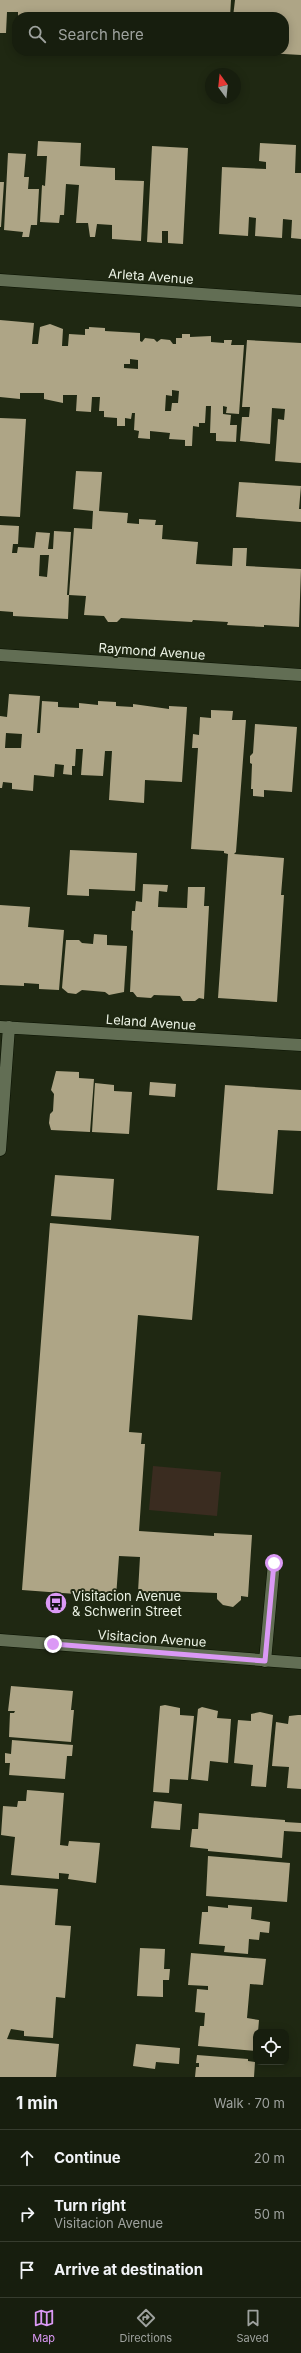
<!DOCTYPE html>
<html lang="en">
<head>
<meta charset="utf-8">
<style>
	:root { --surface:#171e0e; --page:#242b1c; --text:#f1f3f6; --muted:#9ea29e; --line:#363c2e; --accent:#db99f5 }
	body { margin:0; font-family:Inter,sans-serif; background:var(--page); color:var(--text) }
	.controls { position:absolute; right:12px; bottom:12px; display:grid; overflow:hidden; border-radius:8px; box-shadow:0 2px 10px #0003 }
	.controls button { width:36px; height:36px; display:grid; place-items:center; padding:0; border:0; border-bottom:1px solid var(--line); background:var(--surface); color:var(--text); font:20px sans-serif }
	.compass { position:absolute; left:205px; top:68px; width:36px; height:36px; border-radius:50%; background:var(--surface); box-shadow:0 2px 10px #0003; rotate:345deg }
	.stop { position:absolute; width:12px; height:12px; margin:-9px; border:3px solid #db99f5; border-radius:50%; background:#fff }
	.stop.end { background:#db99f5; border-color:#fff; box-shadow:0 1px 4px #0008 }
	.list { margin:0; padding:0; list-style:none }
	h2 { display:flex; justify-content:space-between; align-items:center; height:52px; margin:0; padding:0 16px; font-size:17px }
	h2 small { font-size:13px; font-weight:400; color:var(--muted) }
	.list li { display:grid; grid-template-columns:26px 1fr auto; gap:12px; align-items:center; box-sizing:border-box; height:56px; padding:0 16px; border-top:1px solid var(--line) }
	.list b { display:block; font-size:15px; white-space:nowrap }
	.list p { margin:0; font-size:13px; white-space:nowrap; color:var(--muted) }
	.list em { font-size:13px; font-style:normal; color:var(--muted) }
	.icon { flex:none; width:22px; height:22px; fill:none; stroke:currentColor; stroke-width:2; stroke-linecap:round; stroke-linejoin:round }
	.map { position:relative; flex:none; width:301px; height:2077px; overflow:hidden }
	.search { position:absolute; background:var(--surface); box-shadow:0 2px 10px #0003; left:12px; right:12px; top:12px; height:44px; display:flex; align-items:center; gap:10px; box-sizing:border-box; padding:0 14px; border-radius:16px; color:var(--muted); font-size:15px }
	.sheet { height:220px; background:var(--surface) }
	nav { display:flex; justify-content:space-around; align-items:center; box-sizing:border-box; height:56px; border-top:1px solid var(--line); background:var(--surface); font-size:11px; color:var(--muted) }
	nav a { display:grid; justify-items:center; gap:2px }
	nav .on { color:var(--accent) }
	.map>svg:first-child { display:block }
	.green { fill:#3a2c20 }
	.building { fill:#aea586; fill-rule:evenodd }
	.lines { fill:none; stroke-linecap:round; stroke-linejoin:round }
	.lane-casing { stroke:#091100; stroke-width:13 }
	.street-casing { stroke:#091100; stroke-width:13 }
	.secondary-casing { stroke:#091100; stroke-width:13 }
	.lane { stroke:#626e54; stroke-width:12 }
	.street { stroke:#626e54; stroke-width:12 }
	.secondary { stroke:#626e54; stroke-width:12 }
	.route { stroke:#db99f5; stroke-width:5 }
	.labels { text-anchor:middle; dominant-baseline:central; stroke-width:4; stroke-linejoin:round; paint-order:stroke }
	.street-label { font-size:13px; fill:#ecf3e5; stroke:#1f2812 }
	.poi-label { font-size:13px; fill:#ecf3e5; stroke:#1f2812; text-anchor:start }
</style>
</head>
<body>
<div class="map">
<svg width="301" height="2077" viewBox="0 0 301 2077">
	<rect width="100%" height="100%" fill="#1f2812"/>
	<path class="green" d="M153 1466 221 1472 217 1516 149 1510Z"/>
	<path class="building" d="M0 0H231L230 17H202V14H199L198 17 91 15V17H56V12H54L53 17H18V12H7L6 33H0Z
		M235 0H301V55L267 53V51H284V17H233Z
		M169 51H196V54Z
		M38 141 81 143 80 166 115 168V180L144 181 141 241 112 239V225L97 224 95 237H90L88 223H76L79 185 66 184 64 215H60L59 223 40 222 42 185 45 186 47 156H37Z
		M260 143 296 145 295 173H301V239L291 238 292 220 283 219 282 238 255 236 256 218 249 217 248 236 219 234 222 167 266 169V162L259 161Z
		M152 146 188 148 183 244 168 243V231H162V243L147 242Z
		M8 153 26 154 24 177H29L28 189H39L37 225H31L29 237H22L23 232 4 230Z
		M0 182H4L1 227H0Z
		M0 320 34 323 32 344H38L40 327 50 324 63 329 62 346H68L69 334 85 335V329H89V327L105 328V331L140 333V341L142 342 145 338 154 339 157 342 161 339 170 340 173 344H176V338H182V334H190V337L211 336V342L224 343V340H232L231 345H244L239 414 226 413 227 407 223 406V414L231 415 230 425H237L236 442 216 441V433H210L211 406H206L205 423H199V427L193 426 192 446H185V440L169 439 170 433 150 431V439L138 438 139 431 134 430 135 413H132L131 419 125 418V426H117V418L104 417V411H99L100 397H92L91 412 76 411 77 395H63V403L44 399V393H20V399L0 397ZM130 359 138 360V369L124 368V364H130ZM172 390 179 391 178 403H172L171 411H165L166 395 172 396Z
		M247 340 301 343V463L275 461 278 419 284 420 285 409 272 408 270 444 240 441 242 417H249L250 407H242Z
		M0 418 26 419 20 517 0 516Z
		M76 471 102 472 99 511 128 513 127 523 139 524V519L156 520 155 525H163L162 539 198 542 196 564 232 566 233 548H247L246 566 301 569 299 627 264 625V627L227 625 228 622 193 620 192 622 121 618 117 622H108L104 616 84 615 86 596 69 595 74 528 92 529 93 511 73 509Z
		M239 482 301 486 299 509H301V522L236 517Z
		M0 525 19 526 18 544H13L12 553H17L18 547 34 548 36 532 50 533 48 549H53L54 531 71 532 67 595H69L68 619 13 616V612L0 611ZM40 555H49L47 577 39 576Z
		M9 694 40 696 37 733H40L42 701 58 702V707L79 708V703L98 705V701L116 702V706L133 707V704L169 709V706L187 707 182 782 145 780 144 803 109 800 112 751H105L103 776 81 775 83 749H76L75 766H72V775L63 774 64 765 55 764 54 777 34 775 33 791 12 789V783L3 782 2 788H0V716L7 717ZM6 733 22 734 21 748H5Z
		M211 710 233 711 232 720H246L236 852 234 854 284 858 281 895H284L277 1002 218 998 228 854 224 853V851L191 849 198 748H192L193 734 199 735 200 717 211 718Z
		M255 724 297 727 292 792 264 790V797L253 796V789H251L252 764 250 763V756L253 753Z
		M70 850 137 853 135 891 89 889V896L67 895Z
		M143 884 168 885 167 892 159 891 158 907 187 908 188 887H205L204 906H209L204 999 199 998 195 1001H183L180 996 154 995 151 998 137 997 133 992H130L133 931 131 930 132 911H135L136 901 142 902Z
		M0 905 30 907 28 927 64 930 59 990 39 989V984L24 983V986L0 985Z
		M94 934 107 935V945L127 946 124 992 109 995 105 992 82 990 76 994 68 993 62 988 66 940H79L82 943 93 944Z
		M56 1071 79 1072V1078L94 1079 90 1132 51 1130 49 1123 50 1114 53 1111 54 1094 51 1090Z
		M150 1082 176 1084 175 1097 149 1095Z
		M95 1083 114 1085V1091L132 1092 129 1134 92 1132Z
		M225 1085 301 1090V1131L278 1130 273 1194 217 1190Z
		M55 1175 114 1179 111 1220 51 1216Z
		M50 1223 199 1236 192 1320 138 1315 129 1432 142 1433 141 1444H145L139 1531 214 1536V1533L252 1535 248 1597 241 1596V1600L233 1607 223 1605 217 1599V1593L163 1591V1593L155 1601 144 1600 138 1592 140 1557 119 1556 116 1597 22 1590Z
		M11 1686 73 1691 71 1710H74L71 1742 9 1737 10 1713H14L15 1711H8Z
		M165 1705 180 1708V1715L194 1716 188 1780 170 1779 169 1793 153 1792 160 1706Z
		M202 1707 218 1711 217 1718 231 1719 228 1763 210 1761 208 1781 191 1779 198 1709Z
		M260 1712 273 1715 266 1787 251 1786 253 1765 234 1763 238 1720 251 1721V1714Z
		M298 1715H301V1789L287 1788 289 1767 272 1766 276 1722 288 1724 289 1716Z
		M12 1740 73 1745 72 1756H67L65 1779 9 1775 10 1763H5V1753L11 1754Z
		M27 1790 64 1793 60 1845 68 1846 69 1841 100 1843 96 1883 68 1879 69 1874 59 1873V1879L11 1875 15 1837 1 1835 3 1806 17 1807 18 1801H26Z
		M154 1801 182 1804 180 1830 151 1828Z
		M199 1813 285 1820V1822L301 1823V1832L284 1831 282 1858 208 1851V1849L190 1847 192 1829H198Z
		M208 1856 290 1863 287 1902 206 1896Z
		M0 1885 58 1889 55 1925 71 1926 65 1998 56 1997 53 2038 24 2036V2031L11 2029 7 2039 59 2044 56 2077H0Z
		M228 1905 252 1907 251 1919 270 1922 269 1933 260 1932 259 1940 249 1939 248 1954 224 1952 225 1946 199 1944 202 1912H208V1906L228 1908Z
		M140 1948 165 1949 164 1969H170L169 1980H163V1997L137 1996Z
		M191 1953 266 1959 263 1985 250 1984 247 2018 259 2020 258 2032H256V2051L198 2046 200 2026H204L205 2013 195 2012 197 1989 208 1990V1986L188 1985Z
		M136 2044 180 2048 179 2064 156 2062 155 2069 133 2066Z
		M197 2055 248 2059V2061L255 2062 254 2077H195L196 2067H199V2063H196Z"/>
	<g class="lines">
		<g class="lane-casing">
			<path id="lane" d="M265 1661 274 1563"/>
		</g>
		<g class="street-casing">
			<path id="street" d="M0 280 301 301
				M0 655 301 675
				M0 1027 301 1045
				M0 1150 9 1027"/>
		</g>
		<g class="secondary-casing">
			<path id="secondary" d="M0 1640 301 1663"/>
		</g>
		<use href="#lane" class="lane"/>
		<use href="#street" class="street"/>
		<use href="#secondary" class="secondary"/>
	</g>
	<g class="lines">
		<path class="route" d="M53 1644 265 1661 274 1563"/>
	</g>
	<defs>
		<g id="bus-disc" transform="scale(1.15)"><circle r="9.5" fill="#db99f5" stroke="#1f2812"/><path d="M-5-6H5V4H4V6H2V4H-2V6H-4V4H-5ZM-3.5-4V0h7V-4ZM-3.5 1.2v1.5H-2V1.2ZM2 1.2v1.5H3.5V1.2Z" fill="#111"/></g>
	</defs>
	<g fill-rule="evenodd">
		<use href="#bus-disc" x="56" y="1603"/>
	</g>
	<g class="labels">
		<g class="street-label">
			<text transform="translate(151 276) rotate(4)">Arleta Avenue</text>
			<text transform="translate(152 651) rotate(4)">Raymond Avenue</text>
			<text transform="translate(151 1022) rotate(4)">Leland Avenue</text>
			<text transform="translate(152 1638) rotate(4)">Visitacion Avenue</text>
		</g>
		<g class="poi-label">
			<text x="72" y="1596">Visitacion Avenue<tspan x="72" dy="15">&amp; Schwerin Street</tspan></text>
		</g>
	</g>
</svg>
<div class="controls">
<button><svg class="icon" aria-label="locate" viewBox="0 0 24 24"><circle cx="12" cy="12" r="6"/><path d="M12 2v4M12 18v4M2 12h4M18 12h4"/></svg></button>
</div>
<svg class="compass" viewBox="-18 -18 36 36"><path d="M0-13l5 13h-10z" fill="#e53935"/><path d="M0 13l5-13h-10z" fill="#9ea29e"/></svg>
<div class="stop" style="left:274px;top:1563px"></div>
<div class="stop end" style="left:53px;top:1644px"></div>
<div class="search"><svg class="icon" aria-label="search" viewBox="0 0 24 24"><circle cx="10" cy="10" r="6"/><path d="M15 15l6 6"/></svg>Search here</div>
</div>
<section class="sheet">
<h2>1 min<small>Walk · 70 m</small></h2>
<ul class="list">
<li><svg class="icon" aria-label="ahead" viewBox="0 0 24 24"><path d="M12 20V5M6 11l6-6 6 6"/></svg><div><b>Continue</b></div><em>20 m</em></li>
<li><svg class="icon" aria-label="right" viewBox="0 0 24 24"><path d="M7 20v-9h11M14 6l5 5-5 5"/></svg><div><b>Turn right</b><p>Visitacion Avenue</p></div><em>50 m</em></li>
<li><svg class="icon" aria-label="arrive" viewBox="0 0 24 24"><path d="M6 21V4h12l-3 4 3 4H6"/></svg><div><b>Arrive at destination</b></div></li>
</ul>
</section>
<nav>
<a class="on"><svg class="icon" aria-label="map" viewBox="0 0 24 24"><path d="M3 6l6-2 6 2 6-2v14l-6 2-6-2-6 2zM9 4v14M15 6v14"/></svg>Map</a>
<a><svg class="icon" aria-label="directions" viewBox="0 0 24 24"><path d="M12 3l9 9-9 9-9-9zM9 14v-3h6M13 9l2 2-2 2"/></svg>Directions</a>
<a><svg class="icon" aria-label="saved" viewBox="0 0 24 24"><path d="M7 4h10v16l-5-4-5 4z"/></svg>Saved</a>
</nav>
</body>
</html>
